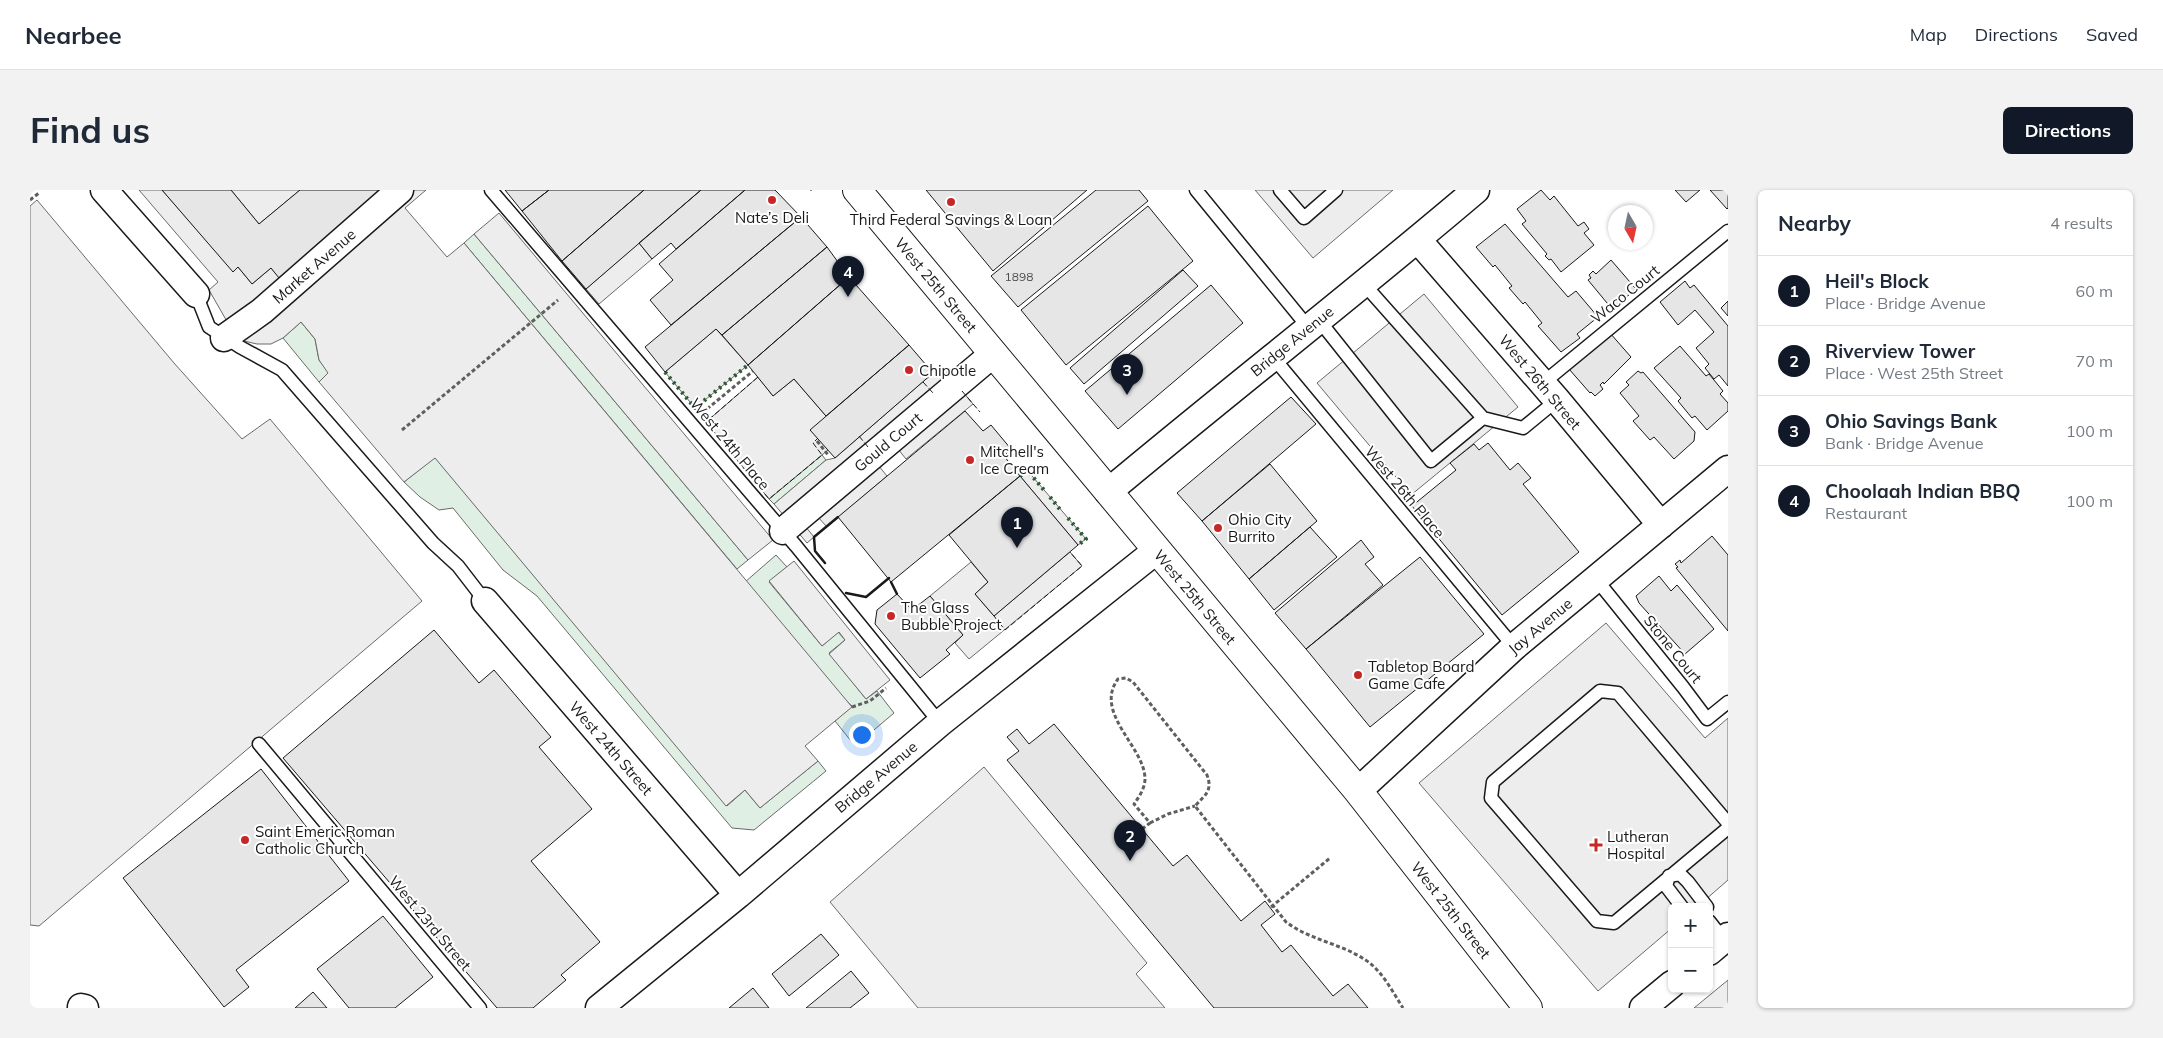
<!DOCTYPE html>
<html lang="en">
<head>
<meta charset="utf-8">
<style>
	:root { --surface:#fff; --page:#f2f2f3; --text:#1f2937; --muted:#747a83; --line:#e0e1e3; --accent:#111827 }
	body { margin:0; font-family:Mulish,sans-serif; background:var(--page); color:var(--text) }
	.controls { position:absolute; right:15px; bottom:15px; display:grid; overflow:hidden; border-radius:8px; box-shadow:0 1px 4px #0004 }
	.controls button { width:45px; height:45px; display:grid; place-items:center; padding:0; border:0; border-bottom:1px solid var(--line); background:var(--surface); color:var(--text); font:25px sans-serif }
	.compass { position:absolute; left:1578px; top:15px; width:45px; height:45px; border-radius:50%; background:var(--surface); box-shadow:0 1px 4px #0004; rotate:171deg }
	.you { position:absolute; left:831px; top:544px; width:18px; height:18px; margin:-12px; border:4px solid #fff; border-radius:50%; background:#1a73e8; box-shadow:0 0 0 8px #1a73e833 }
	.badge { display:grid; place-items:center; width:32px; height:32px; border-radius:50%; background:var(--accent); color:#fff; font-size:16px; font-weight:700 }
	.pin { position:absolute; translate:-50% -41px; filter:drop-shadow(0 1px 2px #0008) }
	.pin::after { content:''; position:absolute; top:26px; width:18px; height:15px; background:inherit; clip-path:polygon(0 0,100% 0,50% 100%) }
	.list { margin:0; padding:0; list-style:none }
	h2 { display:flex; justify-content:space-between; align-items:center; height:65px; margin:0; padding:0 20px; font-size:21px }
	h2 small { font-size:16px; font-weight:400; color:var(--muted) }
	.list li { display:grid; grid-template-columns:32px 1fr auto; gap:15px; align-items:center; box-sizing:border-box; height:70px; padding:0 20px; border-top:1px solid var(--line) }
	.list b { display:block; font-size:19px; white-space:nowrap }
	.list p { margin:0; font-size:16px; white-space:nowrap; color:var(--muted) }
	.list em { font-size:16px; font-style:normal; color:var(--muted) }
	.map { position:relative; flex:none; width:1698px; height:818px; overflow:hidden; border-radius:8px }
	header { display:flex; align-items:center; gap:30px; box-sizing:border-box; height:70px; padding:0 25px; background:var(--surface); border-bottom:1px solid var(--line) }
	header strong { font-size:24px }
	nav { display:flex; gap:28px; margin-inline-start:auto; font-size:18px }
	.intro { display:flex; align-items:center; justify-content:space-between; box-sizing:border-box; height:120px; padding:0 30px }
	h1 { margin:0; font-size:35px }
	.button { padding:12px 22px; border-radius:8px; background:var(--accent); color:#fff; font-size:18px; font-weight:700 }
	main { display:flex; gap:30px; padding:0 30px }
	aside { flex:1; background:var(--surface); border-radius:8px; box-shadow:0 1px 4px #0004 }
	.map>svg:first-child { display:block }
	.green { fill:#e0efe3; stroke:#6a6a6a }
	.parking { fill:#ededed; stroke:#6a6a6a }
	.building { fill:#e6e6e6; stroke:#1a1a1a }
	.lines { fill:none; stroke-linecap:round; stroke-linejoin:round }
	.lane-casing { stroke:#1a1a1a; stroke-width:15 }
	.street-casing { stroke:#1a1a1a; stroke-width:29 }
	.primary-casing { stroke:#1a1a1a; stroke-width:30 }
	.path { stroke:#5f5f5f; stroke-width:3; stroke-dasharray:4 2.5; stroke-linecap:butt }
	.lane { stroke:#fff; stroke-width:12 }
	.street { stroke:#fff; stroke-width:26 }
	.primary { stroke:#fff; stroke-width:28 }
	.hedge { stroke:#2b5a34; stroke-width:4; stroke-dasharray:2.5 4; stroke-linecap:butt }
	.fence { stroke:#1a1a1a; stroke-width:1; stroke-dasharray:6 2.5; stroke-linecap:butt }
	.wall { stroke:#1a1a1a; stroke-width:2.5 }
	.poi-dot { fill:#c62828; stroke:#fff; stroke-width:2 }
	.labels { text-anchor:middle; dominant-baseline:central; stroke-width:4; stroke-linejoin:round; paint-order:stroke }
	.number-label { font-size:12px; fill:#4d4d4d }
	.poi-label { font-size:15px; fill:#1a1a1a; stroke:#fff; text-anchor:start }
	.street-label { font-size:15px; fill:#1a1a1a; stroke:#fff }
</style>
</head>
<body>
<header>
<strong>Nearbee</strong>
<nav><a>Map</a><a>Directions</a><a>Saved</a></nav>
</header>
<div class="intro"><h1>Find us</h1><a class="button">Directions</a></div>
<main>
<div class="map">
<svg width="1698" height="818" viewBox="0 0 1698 818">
	<rect width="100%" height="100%" fill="#fff"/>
	<path class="green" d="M444 44 718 370 707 379 434 53Z
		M271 132 285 149 289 170 299 183 289 192 253 148Z
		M792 265 796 270 744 314 739 309Z
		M405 267 697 616 715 600 730 618 788 571 796 581 724 640 702 638 507 406 473 380 423 318 409 320 390 307 374 292Z
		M746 365 757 377 739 392 792 456 808 442 815 450 799 463 836 509 847 501 864 523 825 556 805 531 822 516 699 406Z"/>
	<path class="parking" d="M109 0H132L203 81 208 77 222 94 241 78 250 88 356 0H396L375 18 417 67 434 53 822 517 775 556 788 571 730 618 715 600 696 616 405 268 374 292 289 192 298 183 289 170 285 149 271 132 253 148 241 154H227L214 151 203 142 179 100 188 92Z
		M201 0H270L229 34Z
		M1225 0H1363L1283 68Z
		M7 10 144 173 212 249 240 229 392 411 9 736 0 735V16Z
		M469 23 743 350 718 370 444 44Z
		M609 53 622 69 569 114 556 99Z
		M1394 104 1488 217 1381 305 1287 193Z
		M686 139 718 175 665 218 635 182Z
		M911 176 943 214 876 269 868 259 848 275 857 286 797 337 787 326 775 336 784 347 777 353 744 314 796 270 805 268Z
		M728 187 743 206 764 189 796 226 798 260 739 309 676 232Z
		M997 280 1056 349 1048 355 990 286Z
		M1040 362 1052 376 939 469 925 453 933 445 900 406 941 372 958 392 945 404 964 426Z
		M764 371 860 490 836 509 799 464 815 450 809 442 792 456 739 391Z
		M1576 433 1675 548 1698 528V690L1667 717H1642V738L1568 801 1389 593Z
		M954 577 1117 773 1106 784 1135 818H888L800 712Z
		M1698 790V818H1664Z"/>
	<path class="building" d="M132 0H201L229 34 270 0H356L249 88 241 78 222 94 208 77 203 82Z
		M475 0H519L492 21Z
		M519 0H614L532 71 492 21Z
		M614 0H671L556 99 532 71Z
		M671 0H715L646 59 641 53 622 69 609 53Z
		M715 0H745L771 27 641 135 620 110 643 90 629 74Z
		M896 0H1057L963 81Z
		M1066 0H1109L1118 11 988 117 961 86Z
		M1511 0 1520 10 1524 6 1548 36 1554 32 1559 39 1554 43 1564 55 1531 82 1521 69 1519 70 1515 66 1517 64 1492 34 1496 31 1487 19Z
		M1645 0H1670L1656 12Z
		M1680 0H1698V18L1697 19Z
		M1118 16 1163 71 1036 175 991 120Z
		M771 27 797 57 692 145 686 139 635 182 615 157Z
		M1475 34 1538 107 1546 101 1568 127 1547 144 1550 148 1531 162 1508 136 1512 133 1495 112 1493 114 1479 98 1482 96 1465 75 1463 77 1446 57Z
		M797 57 819 87 718 175 692 145Z
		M1581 70 1606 99 1582 119 1558 90 1561 88 1559 85 1563 81 1566 84Z
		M1153 80 1168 96 1054 194 1040 178Z
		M819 87 879 155 796 226 764 189 743 206 718 175Z
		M1655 91 1660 98 1664 95 1698 136V196L1689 185 1684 189 1675 178 1679 174 1666 158 1684 142 1665 120 1648 135 1630 112Z
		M1181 95 1213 133 1088 239 1055 201Z
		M1698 111V126L1691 118Z
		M1580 143 1601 167 1574 194 1573 192 1570 195 1573 199 1565 206 1561 202 1560 203 1539 179Z
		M879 155 903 183 805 268 780 240Z
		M1650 156 1676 186 1679 184 1693 201 1690 204 1698 213V221L1677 240 1665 226 1662 228 1648 211 1651 208 1624 178Z
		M1608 181 1611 183 1613 182 1665 242 1664 251 1644 269 1624 247 1620 250 1603 231 1609 226 1590 203 1599 195 1596 192Z
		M1261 207 1286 234 1172 331 1147 303Z
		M935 221 953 241 961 235 981 259 974 266 990 286 861 392 808 327Z
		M1458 253 1480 280 1488 273 1501 288 1493 294 1549 362 1472 425 1382 316 1426 280 1420 273 1444 254 1449 260Z
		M1240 274 1287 331 1219 389 1172 331Z
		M990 286 1048 355 964 426 945 404 958 392 919 345Z
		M1280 337 1307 367 1244 420 1219 389Z
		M1682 346 1698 365V441L1646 378 1648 377 1645 374 1650 370 1651 373Z
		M1331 350 1344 367 1335 374 1353 395 1276 459 1245 423Z
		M1390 367 1454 444 1340 537 1276 459Z
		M1629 386 1641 401 1647 395 1684 439 1655 464 1609 413 1606 406Z
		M867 404 882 420 900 406 933 445 916 460 920 464 890 488 845 434 847 420Z
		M404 440 449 493 464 480 521 547 509 557 562 619 501 671 570 752 531 785 536 790 503 818H467L253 568Z
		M1024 534 1143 676 1157 665 1211 731 1235 711 1245 724 1231 735 1252 762 1261 755 1303 806 1318 794 1338 818H1184L977 570 989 561 977 547 987 539 999 554Z
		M231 579 319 691 206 780 219 797 194 817 93 688Z
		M353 726 403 787 365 818H319L287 779Z
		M791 744 809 765 759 806 742 784Z
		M821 781 839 803 820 818H776Z
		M723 798 739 818H699Z
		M283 802 297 818H265Z"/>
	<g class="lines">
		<g class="lane-casing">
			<path id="lane" d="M461 0 766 356 910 533
				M1166 0 1278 137
				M1250 0 1274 28 1306 0
				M166 104 179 137 210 157 252 180 403 353 428 376 455 411
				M1288 129 1401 271 1453 228 1333 93
				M1242 166 1484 457
				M1513 193 1698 41
				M1453 228 1493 238 1527 210
				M1566 389 1653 497 1677 529 1698 512
				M229 554 450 818
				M1698 633 1588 503 1570 501 1463 592 1461 608 1567 731 1584 733 1698 638
				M1639 686 1650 684 1658 692 1677 717
				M1639 686 1636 696 1652 717
				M1679 731 1694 750"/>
		</g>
		<g class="street-casing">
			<path id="street" d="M74 0 166 104
				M1388 50 1527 210 1631 335
				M194 148 232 121 370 0
				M1078 302C1200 200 1325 103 1446 0
				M753 341 963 164
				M455 411 708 705
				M1328 601 1484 457 1698 279
				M1679 762 1698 746
				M51 817 55 818
				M569 818 708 705 910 533 1127 360
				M1613 818 1642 794"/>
		</g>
		<g class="primary-casing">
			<path id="primary" d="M827 0 1328 601 1498 818"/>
		</g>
		<path class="path" d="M0 10 9 3
			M677 219 723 181
			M372 240 528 110
			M787 251 799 266
			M822 517 840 511 856 498
			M1120 633 1138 624 1165 616
			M1112 639 1120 633 1104 614C1109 607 1115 598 1115 589 1115 557 1063 523 1088 489L1096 488 1103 492 1177 585C1183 601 1175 605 1165 616L1256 732C1280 750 1309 753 1334 769 1352 780 1362 801 1373 818
			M1241 717 1300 668"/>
		<use href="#lane" class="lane"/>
		<use href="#street" class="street"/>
		<use href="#primary" class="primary"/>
		<path class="hedge" d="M635 182 665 218 718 175
			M990 286 997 280 1014 300
			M1020 307 1032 322
			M1038 328 1056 349 1048 355"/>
		<path class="fence" d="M781 1V0
			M728 187 676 232 739 309 792 265 783 253 788 248
			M893 192 903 203
			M932 201 950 222
			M829 246 838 257
			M964 426 975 440 1052 376 1040 362"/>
		<path class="wall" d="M795 373 785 361 784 347 808 327
			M861 392 867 404
			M816 403 836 407 859 388"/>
	</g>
	<g class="poi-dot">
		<circle cx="742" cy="10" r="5"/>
		<circle cx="921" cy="12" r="5"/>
		<circle cx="879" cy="180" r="5"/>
		<circle cx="940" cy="270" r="5"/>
		<circle cx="1188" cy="338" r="5"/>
		<circle cx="861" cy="426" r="5"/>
		<circle cx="1328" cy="485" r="5"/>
		<circle cx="215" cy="650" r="5"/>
		<path d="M1563.5 647.5h5v5h5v5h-5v5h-5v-5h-5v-5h5z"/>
	</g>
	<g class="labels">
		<g class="number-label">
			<text x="989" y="86">1898</text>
		</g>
		<g class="poi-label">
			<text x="742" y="27" text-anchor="middle">Nate’s Deli</text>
			<text x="921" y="29" text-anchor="middle">Third Federal Savings &amp; Loan</text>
			<text x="889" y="180">Chipotle</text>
			<text x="950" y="261">Mitchell's<tspan x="950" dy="17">Ice Cream</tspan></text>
			<text x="1198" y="329">Ohio City<tspan x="1198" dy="17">Burrito</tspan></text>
			<text x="871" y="417">The Glass<tspan x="871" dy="17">Bubble Project</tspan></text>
			<text x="1338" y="476">Tabletop Board<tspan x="1338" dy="17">Game Cafe</tspan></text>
			<text x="225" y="641">Saint Emeric Roman<tspan x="225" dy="17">Catholic Church</tspan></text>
			<text x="1577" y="646">Lutheran<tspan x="1577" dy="17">Hospital</tspan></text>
		</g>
		<g class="street-label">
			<text transform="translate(284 76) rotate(-41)">Market Avenue</text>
			<text transform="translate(906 95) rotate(50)">West 25th Street</text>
			<text transform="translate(1595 104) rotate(-39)">Waco Court</text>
			<text transform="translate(1262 151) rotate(-39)">Bridge Avenue</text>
			<text transform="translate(1510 192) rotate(50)">West 26th Street</text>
			<text transform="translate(858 252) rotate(-40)">Gould Court</text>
			<text transform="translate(700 254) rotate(50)">West 24th Place</text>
			<text transform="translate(1375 302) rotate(50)">West 26th Place</text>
			<text transform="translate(1165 407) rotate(50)">West 25th Street</text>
			<text transform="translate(1510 436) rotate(-40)">Jay Avenue</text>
			<text transform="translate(1643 459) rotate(51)">Stone Court</text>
			<text transform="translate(581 558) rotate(49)">West 24th Street</text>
			<text transform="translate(846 587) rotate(-40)">Bridge Avenue</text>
			<text transform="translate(1421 720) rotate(52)">West 25th Street</text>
			<text transform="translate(400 733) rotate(50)">West 23rd Street</text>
		</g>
	</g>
</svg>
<div class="controls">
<button>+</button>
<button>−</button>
</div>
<svg class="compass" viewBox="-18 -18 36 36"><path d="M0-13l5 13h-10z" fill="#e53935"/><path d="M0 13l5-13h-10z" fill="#747a83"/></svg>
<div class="you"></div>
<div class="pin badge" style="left:987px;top:358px">1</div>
<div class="pin badge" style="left:1100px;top:671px">2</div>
<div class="pin badge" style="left:1097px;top:205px">3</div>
<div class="pin badge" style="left:818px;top:107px">4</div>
</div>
<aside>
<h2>Nearby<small>4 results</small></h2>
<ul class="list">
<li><span class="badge">1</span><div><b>Heil's Block</b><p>Place · Bridge Avenue</p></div><em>60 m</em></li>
<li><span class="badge">2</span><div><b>Riverview Tower</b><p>Place · West 25th Street</p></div><em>70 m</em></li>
<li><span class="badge">3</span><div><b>Ohio Savings Bank</b><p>Bank · Bridge Avenue</p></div><em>100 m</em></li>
<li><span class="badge">4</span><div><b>Choolaah Indian BBQ</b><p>Restaurant</p></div><em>100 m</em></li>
</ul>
</aside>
</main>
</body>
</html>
